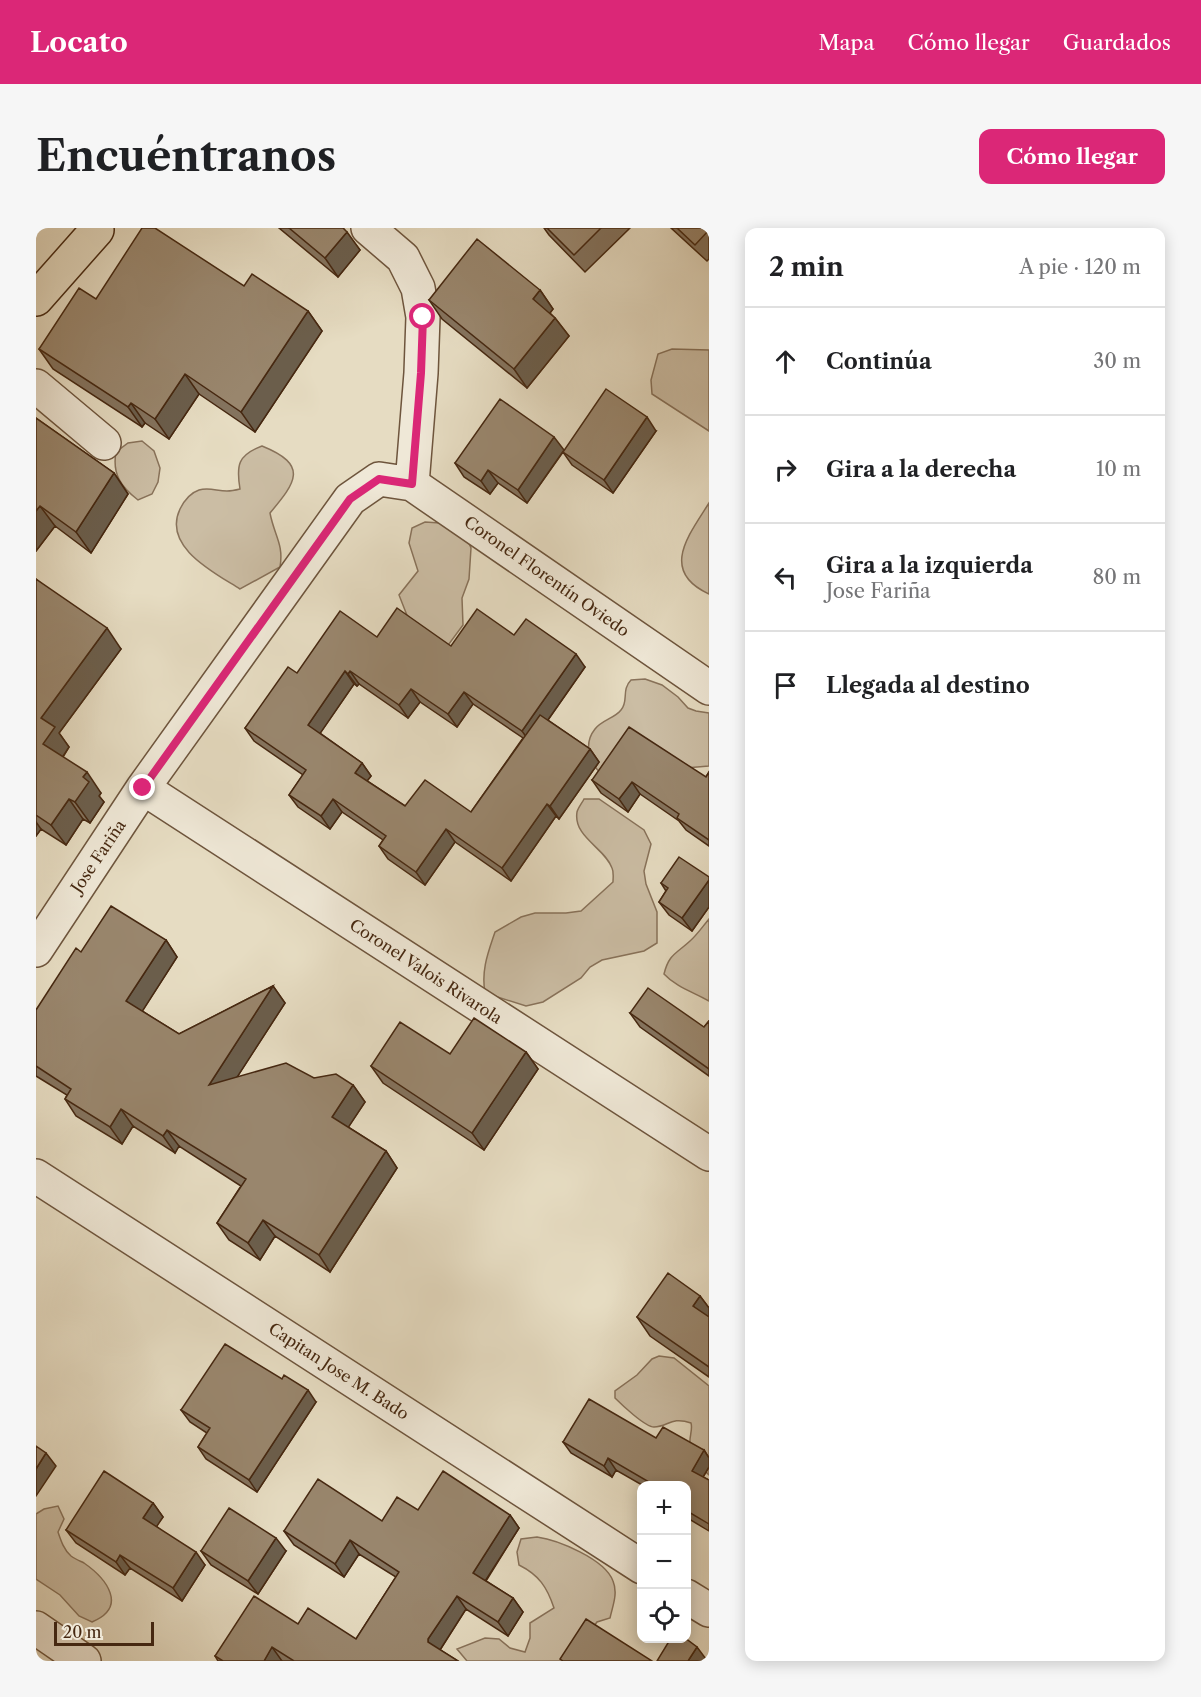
<!DOCTYPE html>
<html lang="es">
<head>
<meta charset="utf-8">
<style>
	:root { --surface:#fff; --page:#f6f6f6; --text:#202124; --muted:#757577; --line:#e0e0e0; --accent:#db2777 }
	body { margin:0; font-family:"Libre Caslon Text",serif; background:var(--page); color:var(--text) }
	.controls { position:absolute; right:18px; bottom:18px; display:grid; overflow:hidden; border-radius:12px; box-shadow:0 3px 15px #0003 }
	.controls button { width:54px; height:54px; display:grid; place-items:center; padding:0; border:0; border-bottom:2px solid var(--line); background:var(--surface); color:var(--text); font:30px sans-serif }
	.scale { position:absolute; left:18px; bottom:15px; width:100px; box-sizing:border-box; padding-left:6px; border:3px solid #462811; border-top:0; font-size:16px; line-height:21px; white-space:nowrap; color:#462811; -webkit-text-stroke:4px #efe8d7; paint-order:stroke }
	.stop { position:absolute; width:18px; height:18px; margin:-14px; border:4px solid #db2777; border-radius:50%; background:#fff }
	.stop.end { background:#db2777; border-color:#fff; box-shadow:0 2px 6px #0008 }
	.list { margin:0; padding:0; list-style:none }
	h2 { display:flex; justify-content:space-between; align-items:center; height:78px; margin:0; padding:0 24px; font-size:26px }
	h2 small { font-size:20px; font-weight:400; color:var(--muted) }
	.list li { display:grid; grid-template-columns:39px 1fr auto; gap:18px; align-items:center; box-sizing:border-box; height:108px; padding:0 24px; border-top:2px solid var(--line) }
	.list b { display:block; font-size:22px; white-space:nowrap }
	.list p { margin:0; font-size:20px; white-space:nowrap; color:var(--muted) }
	.list em { font-size:20px; font-style:normal; color:var(--muted) }
	.icon { flex:none; width:33px; height:33px; fill:none; stroke:currentColor; stroke-width:2; stroke-linecap:round; stroke-linejoin:round }
	.map { position:relative; flex:none; width:673px; height:1433px; overflow:hidden; border-radius:12px }
	header { display:flex; align-items:center; gap:36px; box-sizing:border-box; height:84px; padding:0 30px; background:var(--accent); color:#fff }
	header strong { font-size:28px }
	nav { display:flex; gap:33px; margin-inline-start:auto; font-size:21px }
	.intro { display:flex; align-items:center; justify-content:space-between; box-sizing:border-box; height:144px; padding:0 36px }
	h1 { margin:0; font-size:42px }
	.button { padding:15px 27px; border-radius:12px; background:var(--accent); color:#fff; font-size:21px; font-weight:700 }
	main { display:flex; gap:36px; padding:0 36px }
	aside { flex:1; background:var(--surface); border-radius:12px; box-shadow:0 3px 15px #0003 }
	.map>svg:first-child { display:block }
	.green { fill:#cbbda4; stroke:#88725a; stroke-width:1.5 }
	.lines { fill:none; stroke-linecap:round; stroke-linejoin:round }
	.minor-casing { stroke:#6e553d; stroke-width:36 }
	.highway-casing { stroke:#462811; stroke-width:36 }
	.minor { stroke:#efe8d7; stroke-width:33 }
	.highway { stroke:#e6dcc2; stroke-width:33 }
	.wall { fill:#84735e; stroke:#462811; stroke-width:1.5; fill-rule:evenodd }
	.shaded-wall { fill:#6b5e4c; stroke:#462811; stroke-width:1.5 }
	.building { fill:#99866d; stroke:#462811; stroke-width:1.5 }
	.route { stroke:#db2777; stroke-width:8 }
	.labels { text-anchor:middle; dominant-baseline:central; stroke-width:5; stroke-linejoin:round; paint-order:stroke }
	.street-label { font-size:16px; fill:#462811; stroke:#efe8d7 }
</style>
</head>
<body>
<header>
<strong>Locato</strong>
<nav><a>Mapa</a><a>Cómo llegar</a><a>Guardados</a></nav>
</header>
<div class="intro"><h1>Encuéntranos</h1><a class="button">Cómo llegar</a></div>
<main>
<div class="map">
<svg width="673" height="1433" viewBox="0 0 673 1433">
	<rect width="100%" height="100%" fill="#e6dcc2"/>
	<filter id="stains"><feTurbulence type="fractalNoise" baseFrequency=".00333" numOctaves="4"/><feColorMatrix values="0 0 0 0 .2 0 0 0 0 .09 0 0 0 0 .02 0 0 0 .5 -.17"/></filter>
	<radialGradient id="worn" r=".72"><stop offset=".6" stop-color="#630" stop-opacity="0"/><stop offset="1" stop-color="#630" stop-opacity=".3"/></radialGradient>
	<path class="green" d="M636 121 673 122V203L616 166 615 152 622 126Z
		M106 213 118 223 124 240 122 254 116 266 102 272C85 259 76 246 80 224L92 215Z
		M226 218C273 237 260 254 234 285 238 307 248 316 244 339L204 361C179 345 126 319 144 281 148 273 154 265 163 262 173 259 181 263 191 263 195 263 200 262 204 261 200 237 202 227 226 218Z
		M673 275V366C623 343 653 307 673 275Z
		M389 294 404 295 430 308 435 320 433 351 426 370 427 397 410 420 374 395 363 367 382 343 373 315 376 300Z
		M609 451 626 457 642 469 652 480 660 483 673 485V538L567 547C553 536 547 516 559 501 566 492 579 490 585 482 593 473 585 462 595 452Z
		M548 571H563L608 602 615 616 608 643 610 656 621 684V715L608 723 566 732 554 739 545 750 507 774 490 778 449 765C445 742 452 725 459 704L485 689 499 685H530L545 683 577 654C577 650 578 644 576 640 569 620 537 609 541 584 542 580 546 575 548 571Z
		M673 691V773C657 764 640 759 628 746 633 726 640 726 654 713 661 707 667 698 673 691Z
		M623 1128 638 1130 673 1158V1247C665 1240 656 1226 654 1216 653 1209 657 1202 655 1195 635 1188 632 1199 618 1199 609 1199 585 1176 579 1170V1163L601 1147 616 1131Z
		M22 1278 28 1291 22 1304C25 1313 28 1322 35 1328 39 1331 44 1333 48 1335 71 1351 92 1379 56 1394L43 1388 24 1367 0 1351V1286L8 1281Z
		M501 1309C522 1312 569 1331 577 1353 582 1365 577 1377 574 1390L561 1394 538 1425 536 1433H431L421 1421 449 1410 463 1411 474 1420 489 1424 494 1410V1395L518 1380C511 1359 503 1347 483 1337L481 1324 485 1311Z"/>
	<g class="lines">
		<g class="minor-casing">
			<path id="minor" d="M332 0 367 30 382 60 387 89 385 145 376 256
				M0 158 68 215
				M107 560 673 926
				M0 722 107 560 314 271 343 251 376 256 673 460
				M0 948 606 1339
				M650 1368 673 1382
				M0 1400 48 1433"/>
		</g>
		<g class="highway-casing">
			<path id="highway" d="M0 71 61 2"/>
		</g>
		<use href="#minor" class="minor"/>
		<use href="#highway" class="highway"/>
	</g>
	<path class="wall" d="M243 0H307L324 22 302 49Z
		M508 0H594L549 44 513 7Z
		M635 0H673V31L671 33Z
		M208 58 272 83 286 103 219 204 163 166 133 211 109 195 106 199 17 141 3 121 60 71Z
		M504 62 517 81 514 85 519 90 533 108 491 160 406 91 393 72Z
		M0 190 78 245 92 266 55 325 19 298 0 323Z
		M620 203 577 265 536 237 527 224 491 275 462 255 454 266 428 249 419 235 528 222Z
		M0 351 85 421 23 505 33 519 27 529 65 565 63 568 68 574 54 595 47 591 30 617 5 601 0 608Z
		M478 407 549 439 512 492 554 521 563 534 523 591 520 588 475 653 419 614 389 657 352 631 343 618 347 612 306 584 294 601 262 579 253 567 267 547 218 513 209 500 261 445 341 409 415 418ZM318 456 321 458 323 456 372 490 384 474 421 499 437 476 487 510 435 584 369 578 331 553 335 548 326 535 284 505Z
		M673 544V618L650 602 643 593 604 566 592 584 565 565 556 552 670 549Z
		M673 649V679L656 703 633 687 623 674 630 663 625 655Z
		M130 712 141 729 106 783 143 806 237 758 249 775 201 849 278 850 317 857 329 874 312 899 350 923 361 940 294 1044 239 1008 224 1032 193 1012 181 995 205 958 143 918 139 925 97 898 86 916 40 888 29 871 31 867 0 848V782L45 724Z
		M594 785 668 799 673 793V848L604 799Z
		M490 824 502 841 448 922 347 855 335 838 414 826Z
		M664 1068 673 1080V1149L614 1108 601 1089Z
		M280 1174 221 1264 170 1231 162 1219 171 1205 154 1194 145 1182Z
		M620 1210 668 1222 673 1230V1239L667 1249 673 1252V1303L653 1291 651 1287V1257H606L580 1242 576 1249 535 1225 527 1214Z
		M117 1275 127 1289 120 1298 169 1337 146 1373 94 1340 89 1347 40 1315 30 1302Z
		M382 1282 474 1287 483 1300 450 1353 477 1370 487 1384 472 1408 430 1381 404 1422 422 1433H182L179 1428 262 1396 320 1411 360 1349 323 1326 308 1349 258 1317 248 1303 346 1293Z
		M165 1323H250L222 1366 175 1337Z"/>
	<path class="shaded-wall" d="M311 4 324 22 302 49 289 30Z
		M504 62 517 81 510 90 497 71Z
		M272 83 286 103 219 204 205 184Z
		M519 90 533 108 491 160 478 141Z
		M149 146 163 166 133 211 119 191Z
		M95 175 109 195 106 199 92 179Z
		M611 189 620 203 577 265 568 252Z
		M518 209 528 222 491 275 482 262Z
		M452 242 462 255 454 266 445 253Z
		M78 245 92 266 55 325 40 304Z
		M4 278 19 298 0 323V283Z
		M71 400 85 421 23 505 33 519 22 536 7 516 5 490Z
		M540 426 549 439 495 516 486 503Z
		M309 443 318 456 281 510 272 497Z
		M314 443 323 456 321 458 312 446Z
		M375 461 384 474 372 490 363 477Z
		M428 464 437 476 421 499 412 486Z
		M554 521 563 534 523 591 514 578Z
		M326 535 335 548 328 557 319 545Z
		M51 544 65 565 63 568 68 574 54 595 39 574 47 549Z
		M596 554 604 566 592 584 583 571Z
		M33 571 47 591 30 617 15 597Z
		M297 571 306 584 294 601 285 588Z
		M511 576 520 588 475 653 466 640Z
		M0 594 5 601 0 608Z
		M410 601 419 614 389 657 380 644Z
		M673 652V679L656 703 646 690Z
		M130 712 141 729 102 790 90 773Z
		M237 758 249 775 185 874 173 857Z
		M490 824 502 841 448 922 436 905Z
		M317 857 329 874 308 906 296 889Z
		M85 881 97 898 86 916 74 899Z
		M131 902 143 918 139 925 127 908Z
		M350 923 361 940 294 1044 283 1027Z
		M227 992 239 1008 224 1032 212 1015Z
		M664 1068 673 1080V1093L657 1078Z
		M272 1162 280 1174 221 1264 213 1252Z
		M668 1222 673 1230V1239L664 1254 656 1243Z
		M10 1225 20 1238 0 1268V1241Z
		M572 1230 580 1242 576 1249 568 1238Z
		M117 1275 127 1289 117 1304 107 1290Z
		M474 1287 483 1300 446 1358 437 1345Z
		M240 1310 250 1323 222 1366 212 1353Z
		M314 1312 323 1326 308 1349 299 1336Z
		M160 1324 169 1337 146 1373 137 1360Z
		M84 1327 94 1340 89 1347 80 1334Z
		M421 1368 430 1381 402 1425 392 1414V1411Z
		M477 1370 487 1384 472 1408 462 1394Z
		M236 1419 246 1433H228Z
		M661 1419 670 1431 669 1433H652Z"/>
	<path class="building" d="M106 0H119L208 58 216 46 272 83 205 184 149 146 119 191 95 175 92 179 3 121 43 60 60 71Z
		M253 0H307L311 4 289 30Z
		M511 0H565L538 27Z
		M641 0H673V2L659 17Z
		M441 11 504 62 497 71 519 90 478 141 393 72Z
		M570 161 611 189 568 252 527 224Z
		M464 171 518 209 482 262 452 242 445 253 419 235Z
		M0 190 78 245 40 304 4 278 0 283Z
		M0 351 71 400 5 490 19 499 7 516 51 544 47 549 53 554 39 574 33 571 15 597 0 587Z
		M361 380 415 418 441 381 478 407 490 391 540 426 486 503 428 464 412 486 375 461 363 477 314 443 312 446 309 443 272 497 326 535 319 545 369 578 389 552 435 584 504 487 554 521 514 578 511 576 466 640 410 601 380 644 343 618 350 608 297 571 285 588 253 567 270 542 209 500 252 439 261 445 304 383 341 409Z
		M593 499 670 549 673 544V612L641 590 643 586 596 554 583 571 556 552Z
		M643 629 673 649V652L646 690 623 674 632 660 625 655Z
		M75 678 130 712 90 773 143 806 237 758 173 857 250 835 278 850 300 846 317 857 296 889 350 923 283 1027 227 992 212 1015 181 995 210 951 131 902 127 908 85 881 74 899 29 871 35 861 0 838V782L40 720 45 724Z
		M612 760 668 799 673 793V841L594 785Z
		M438 790 490 824 436 905 335 838 364 794 414 826Z
		M632 1045 664 1068 657 1078 673 1089V1139L601 1089Z
		M189 1116 246 1151 248 1147 272 1162 213 1252 162 1219 174 1200 145 1182Z
		M553 1171 620 1210 627 1199 668 1222 656 1243 673 1252V1296L651 1283V1257H618L572 1230 568 1238 527 1214Z
		M0 1218 10 1225 0 1241Z
		M68 1243 117 1275 107 1290 160 1324 137 1360 84 1327 80 1334 30 1302Z
		M407 1243 474 1287 437 1345 477 1370 462 1394 421 1368 392 1411V1414L422 1433H258L236 1419 228 1433H187L179 1428 218 1368 262 1396 272 1380 320 1411 363 1344 314 1312 299 1336 248 1303 282 1251 346 1293 361 1269 382 1282Z
		M193 1280 240 1310 212 1353 165 1323Z
		M550 1391 616 1433H527L524 1431Z
		M635 1410H649L661 1419 652 1433H621Z"/>
	<g class="lines">
		<path class="route" d="M107 560 314 271 343 251 376 256 385 145 387 89"/>
	</g>
	<g class="labels">
		<g class="street-label">
			<text transform="translate(511 348) rotate(35)">Coronel Florentín Oviedo</text>
			<text transform="translate(62 628) rotate(-56)">Jose Fariña</text>
			<text transform="translate(390 743) rotate(33)">Coronel Valois Rivarola</text>
			<text transform="translate(303 1143) rotate(33)">Capitan Jose M. Bado</text>
		</g>
	</g>
	<rect width="100%" height="100%" filter="url(#stains)"/>
	<rect width="100%" height="100%" fill="url(#worn)"/>
</svg>
<div class="controls">
<button>+</button>
<button>−</button>
<button><svg class="icon" aria-label="locate" viewBox="0 0 24 24"><circle cx="12" cy="12" r="6"/><path d="M12 2v4M12 18v4M2 12h4M18 12h4"/></svg></button>
</div>
<div class="scale">20 m</div>
<div class="stop" style="left:387px;top:89px"></div>
<div class="stop end" style="left:107px;top:560px"></div>
</div>
<aside>
<h2>2 min<small>A pie · 120 m</small></h2>
<ul class="list">
<li><svg class="icon" aria-label="ahead" viewBox="0 0 24 24"><path d="M12 20V5M6 11l6-6 6 6"/></svg><div><b>Continúa</b></div><em>30 m</em></li>
<li><svg class="icon" aria-label="right" viewBox="0 0 24 24"><path d="M7 20v-9h11M14 6l5 5-5 5"/></svg><div><b>Gira a la derecha</b></div><em>10 m</em></li>
<li><svg class="icon" aria-label="left" viewBox="0 0 24 24"><path d="M17 20v-9H6M10 6l-5 5 5 5"/></svg><div><b>Gira a la izquierda</b><p>Jose Fariña</p></div><em>80 m</em></li>
<li><svg class="icon" aria-label="arrive" viewBox="0 0 24 24"><path d="M6 21V4h12l-3 4 3 4H6"/></svg><div><b>Llegada al destino</b></div></li>
</ul>
</aside>
</main>
</body>
</html>
